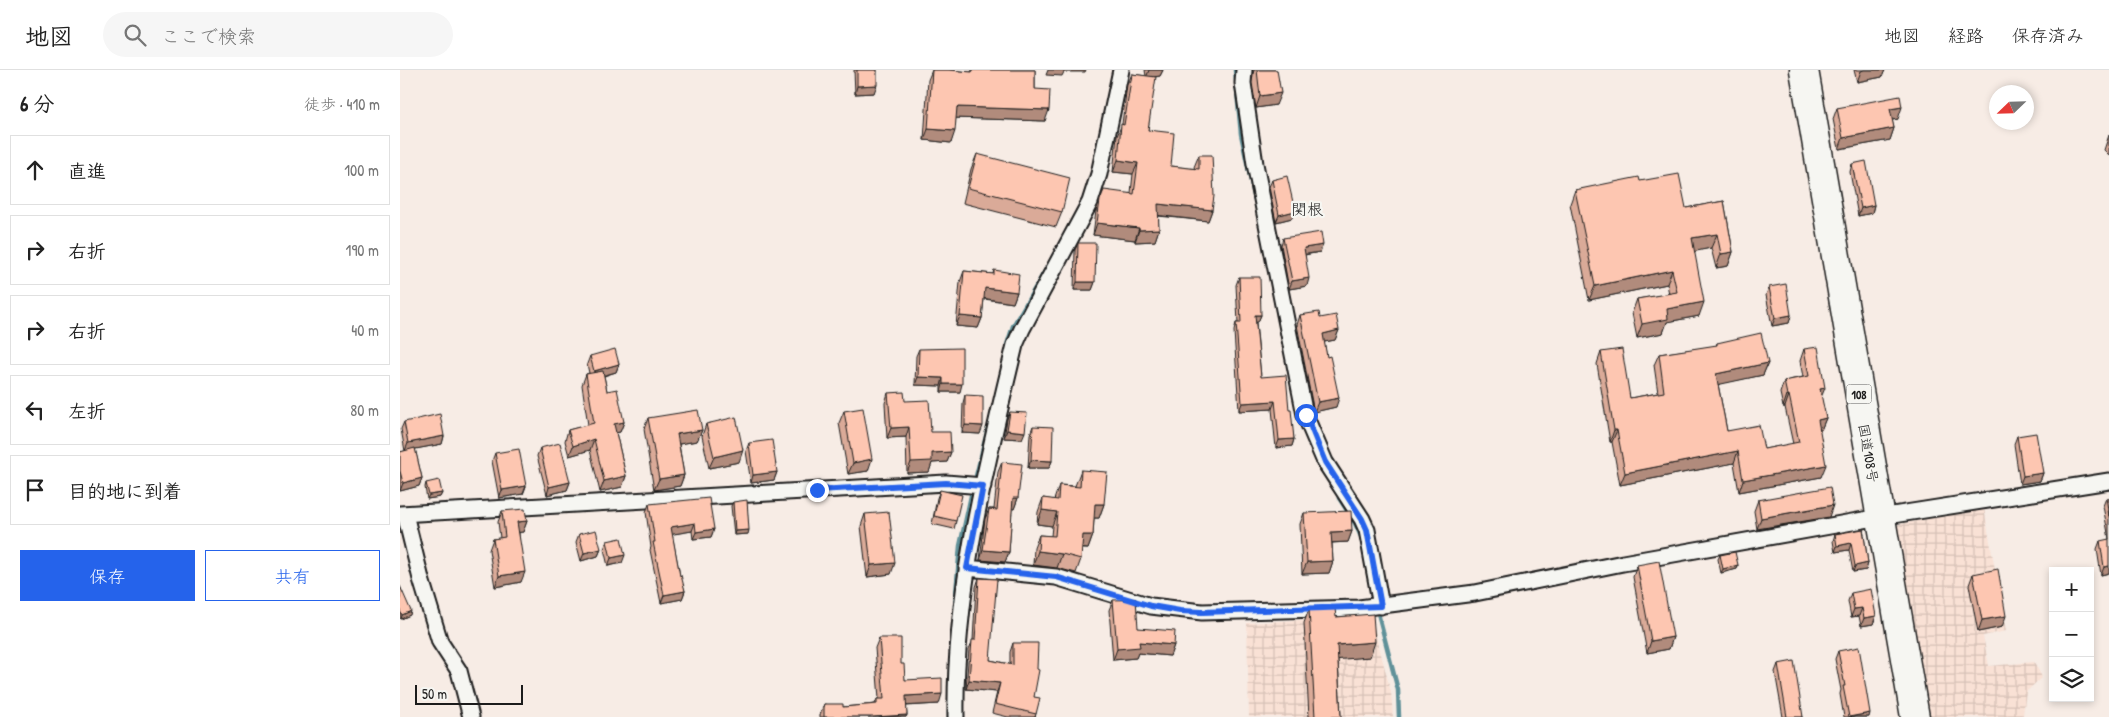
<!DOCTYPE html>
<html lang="ja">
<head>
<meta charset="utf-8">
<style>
	:root { --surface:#fff; --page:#f6f6f6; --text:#222; --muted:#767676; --line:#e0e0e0; --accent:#2563eb }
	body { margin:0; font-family:"Patrick Hand","Klee One",sans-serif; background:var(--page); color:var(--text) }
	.controls { position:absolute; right:15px; bottom:15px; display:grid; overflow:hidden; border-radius:0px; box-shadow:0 2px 8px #0003 }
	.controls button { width:45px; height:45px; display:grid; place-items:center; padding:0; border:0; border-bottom:1px solid var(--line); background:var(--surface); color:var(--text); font:25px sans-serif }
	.compass { position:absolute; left:1589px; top:15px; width:45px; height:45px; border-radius:50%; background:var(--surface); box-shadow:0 2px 8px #0003; rotate:247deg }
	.scale { position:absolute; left:15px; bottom:12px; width:108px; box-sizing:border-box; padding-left:5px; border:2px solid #1c1c1c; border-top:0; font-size:14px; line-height:18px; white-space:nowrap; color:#1c1c1c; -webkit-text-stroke:4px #f6f6f2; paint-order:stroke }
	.stop { position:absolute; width:15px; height:15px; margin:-11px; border:4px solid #2563eb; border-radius:50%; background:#fff }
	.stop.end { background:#2563eb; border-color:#fff; box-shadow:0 1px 5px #0008 }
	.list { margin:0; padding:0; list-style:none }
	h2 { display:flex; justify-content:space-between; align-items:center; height:65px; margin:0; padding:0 20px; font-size:21px }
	h2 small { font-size:16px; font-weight:400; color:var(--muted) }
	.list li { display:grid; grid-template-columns:32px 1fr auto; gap:15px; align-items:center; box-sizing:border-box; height:70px; margin:0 10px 10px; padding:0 10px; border:1px solid var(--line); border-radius:0px }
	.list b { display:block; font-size:19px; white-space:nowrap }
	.list em { font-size:16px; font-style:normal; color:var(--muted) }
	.actions { display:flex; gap:10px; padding:15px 20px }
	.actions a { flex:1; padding:11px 0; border:1px solid var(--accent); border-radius:0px; text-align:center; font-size:18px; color:var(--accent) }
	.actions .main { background:var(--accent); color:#fff }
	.icon { flex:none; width:28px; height:28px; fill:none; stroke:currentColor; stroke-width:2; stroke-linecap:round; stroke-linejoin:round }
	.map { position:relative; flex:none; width:1709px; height:647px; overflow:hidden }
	header { display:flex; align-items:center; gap:30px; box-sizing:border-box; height:70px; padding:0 25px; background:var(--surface); border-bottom:1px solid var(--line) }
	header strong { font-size:24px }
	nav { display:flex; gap:28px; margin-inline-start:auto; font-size:18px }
	.search { width:350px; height:45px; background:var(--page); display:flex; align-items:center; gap:12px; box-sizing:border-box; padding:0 18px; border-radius:28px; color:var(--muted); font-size:19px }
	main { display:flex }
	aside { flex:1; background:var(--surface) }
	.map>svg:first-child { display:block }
	.industrial { fill:url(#industrial-grid) }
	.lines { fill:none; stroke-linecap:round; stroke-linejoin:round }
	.stream { stroke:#619199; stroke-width:4.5 }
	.street-casing { stroke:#1c1c1c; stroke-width:19 }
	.highway-casing { stroke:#1c1c1c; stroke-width:31 }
	.street { stroke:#f6f6f2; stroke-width:15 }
	.highway { stroke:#f6f6f2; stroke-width:28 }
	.wall { fill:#daaa98; stroke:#1c1c1c }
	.shaded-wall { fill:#b18b7c; stroke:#1c1c1c }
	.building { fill:#fdc6b1; stroke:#1c1c1c }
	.route { stroke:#2563eb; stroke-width:6 }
	.labels { text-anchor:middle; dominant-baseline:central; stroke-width:4.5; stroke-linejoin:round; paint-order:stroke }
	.shield { fill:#f6f6f2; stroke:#5d5d5c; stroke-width:1 }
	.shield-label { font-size:12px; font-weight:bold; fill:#1c1c1c }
	.street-label { font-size:14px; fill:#1c1c1c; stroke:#f6f6f2 }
	.quarter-label { font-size:16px; fill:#1c1c1c; stroke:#f6f6f2 }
</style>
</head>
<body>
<header>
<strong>地図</strong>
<div class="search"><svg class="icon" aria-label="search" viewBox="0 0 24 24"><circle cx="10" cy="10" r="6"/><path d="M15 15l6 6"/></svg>ここで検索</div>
<nav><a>地図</a><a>経路</a><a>保存済み</a></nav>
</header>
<main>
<aside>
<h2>6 分<small>徒歩 · 410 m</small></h2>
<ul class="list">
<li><svg class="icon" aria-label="ahead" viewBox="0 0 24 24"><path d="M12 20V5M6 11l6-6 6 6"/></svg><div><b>直進</b></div><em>100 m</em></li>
<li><svg class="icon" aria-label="right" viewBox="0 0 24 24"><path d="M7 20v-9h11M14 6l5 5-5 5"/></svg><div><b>右折</b></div><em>190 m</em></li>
<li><svg class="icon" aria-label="right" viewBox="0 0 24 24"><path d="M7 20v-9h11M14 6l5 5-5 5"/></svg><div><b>右折</b></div><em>40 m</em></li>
<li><svg class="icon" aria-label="left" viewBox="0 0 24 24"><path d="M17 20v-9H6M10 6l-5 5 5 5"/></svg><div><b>左折</b></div><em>80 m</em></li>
<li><svg class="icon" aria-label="arrive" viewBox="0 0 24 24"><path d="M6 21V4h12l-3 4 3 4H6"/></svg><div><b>目的地に到着</b></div></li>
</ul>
<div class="actions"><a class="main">保存</a><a>共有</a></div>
</aside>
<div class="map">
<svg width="1709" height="647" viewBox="0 0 1709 647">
	<defs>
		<pattern id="industrial-grid" width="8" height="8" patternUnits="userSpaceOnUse" patternTransform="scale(1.25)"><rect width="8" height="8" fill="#f9e1d5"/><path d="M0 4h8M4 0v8" fill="none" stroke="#d5c0b6"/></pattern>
	</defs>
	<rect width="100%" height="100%" fill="#f7ece5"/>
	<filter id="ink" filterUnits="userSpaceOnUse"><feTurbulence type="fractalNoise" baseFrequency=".02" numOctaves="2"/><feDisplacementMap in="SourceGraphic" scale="10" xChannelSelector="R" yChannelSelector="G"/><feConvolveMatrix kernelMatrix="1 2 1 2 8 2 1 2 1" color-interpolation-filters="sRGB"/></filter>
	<g filter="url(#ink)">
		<path class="industrial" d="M1584 438 1606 561 1583 566 1589 596 1634 592 1642 607 1626 622 1623 645 1619 647H1526L1491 456Z
			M971 546 991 622 993 647H849L847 553Z"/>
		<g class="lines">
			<path class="stream" d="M835 0 841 64 855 130
				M607 275 613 256 648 196
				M576 406 588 358
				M939 428 955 453 962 469
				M555 536 560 476 572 421
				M978 543 998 620 999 647
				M549 647 550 606"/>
			<g class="street-casing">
				<path id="street" d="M844 0 843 13 855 94 905 345 925 392 962 449 967 460 981 536
					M0 444 546 413 583 416
					M5 444 21 509 40 572 59 601 71 647
					M567 498 656 507 751 536 802 542 959 538 1075 523 1223 493 1480 447 1709 411
					M556 647C554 521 586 397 615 275L622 259 690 132 699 104 721 0"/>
			</g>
			<g class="highway-casing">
				<path id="highway" d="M1404 0 1515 647"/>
			</g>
			<use href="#street" class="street"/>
			<use href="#highway" class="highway"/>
		</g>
		<path class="wall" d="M454 0H477L474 23 455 24Z
			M532 0H550L571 2 572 0H635V19L645 51 556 48 551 73 524 70 528 10Z
			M745 0H763L760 6 754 7 748 60 771 96 795 99 794 97 799 85 812 140 808 151 758 146 759 159 755 171 735 172V170L693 165 696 141 700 130 731 123 733 104 713 102 717 66 722 54 727 15 732 4 746 6Z
			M854 0H877L876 35 856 38 852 13 853 4Z
			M1454 0H1485L1482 7 1457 12Z
			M1437 38 1498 49 1492 50 1494 58 1490 70 1439 79 1433 49Z
			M1709 65V85L1704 80Z
			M577 84 662 142 656 157 563 133 571 99Z
			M1452 94 1474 135 1472 143 1458 146 1450 102Z
			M872 110 892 148 876 152 869 117Z
			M1240 111 1286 138 1324 131 1333 182 1328 196 1316 198 1311 178 1294 181 1299 246 1267 252 1263 263 1237 268 1232 243 1237 229 1269 224 1267 214 1189 230 1170 134 1175 120Z
			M883 168 920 182 905 185 907 216 889 219 881 175Z
			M678 173 695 212 692 220H674L675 180Z
			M594 200 617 222 613 233 584 229 582 248 578 258 556 256 560 212 564 201 593 204Z
			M839 207 861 245 858 252H856L861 307 889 340 894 369 892 376 876 378 872 339 839 341 834 261 836 253H838L836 215Z
			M1369 217 1391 245 1389 253 1372 256 1366 225Z
			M900 245 920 248 939 260 935 270 924 272 936 337 914 342 897 255Z
			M1317 273 1368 293 1363 305 1318 314 1327 361 1364 379 1393 374 1385 337H1383L1380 323 1384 311 1403 307 1400 291 1404 279 1421 327 1426 348 1421 360H1419L1421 407 1339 422 1334 393 1220 415 1212 372H1210L1197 294 1201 282 1230 328 1258 323 1254 295 1259 284 1316 276Z
			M519 279 560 322H541V316L515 315 516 286Z
			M190 286 219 294 216 302 204 306 207 321 224 352 220 362 216 363 226 406 222 417 200 422 190 380 169 386 165 371 168 360 188 355 182 315 186 304 189 303 187 294Z
			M488 323 505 331 531 362 551 382 547 392 532 393 529 402 507 403 506 367 487 368 485 333Z
			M565 325 580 364 562 363 563 333Z
			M444 341 468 401 448 404 439 353Z
			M610 342 622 369 604 368 607 349Z
			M248 348 302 360 297 371 279 374 284 405 280 416 254 420 244 359Z
			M4 352 44 366 42 374 15 379 22 408 19 416 0 421V382L5 381 1 359Z
			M306 354 339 392 309 398 302 366Z
			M633 356 652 391 649 398H628L630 364Z
			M1617 366 1643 403 1640 411 1620 414 1614 374Z
			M349 373 377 402 374 410 351 413 346 381Z
			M140 378 170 412 167 420 147 425 137 386Z
			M95 383 126 416 123 424 99 428 92 391Z
			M602 392 618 428 614 439 612 438 609 482 605 492 580 490 585 449 589 439H594L598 402Z
			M681 400 704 434 699 448H694L693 465 688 479H682L681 489 676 503 657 498 633 495 634 478 639 465 651 466 652 456 637 454 638 442 643 428 654 430 659 415 675 416Z
			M26 413 42 423 40 427 27 429 25 417Z
			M540 420 556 451 554 459 532 454 537 428Z
			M1706 428H1709V469L1703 436Z
			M1358 430 1429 447 1357 459 1354 441Z
			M333 432 348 464 334 465 331 436Z
			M249 434 314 459 311 467 293 469 292 461 272 464 280 506 285 521 282 529 261 533 250 480 251 477 246 442Z
			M102 441 127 451 123 462H119L121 512 95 517 89 480 93 469 100 468 98 452Z
			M904 443 952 461 948 472 932 473 933 491 929 503 902 504 900 454Z
			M465 444 491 504 467 507 461 456Z
			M1463 459 1468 493 1466 500 1453 502 1449 480 1435 482 1433 471 1435 464Z
			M179 464 201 479 198 486 181 491 176 472Z
			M207 471 222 493 208 496 204 479Z
			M1700 471 1709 503 1701 505 1697 479Z
			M1320 485 1338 495 1337 499 1321 503 1318 489Z
			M1237 495 1273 567 1269 579 1247 583 1233 507Z
			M1573 504 1602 557 1578 562 1569 515Z
			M579 508 590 590 610 594V582L613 573 634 627 636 644 635 647H608L592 643 597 622 566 619 569 579 573 570 576 517Z
			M0 516 10 545 1 549 0 548Z
			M1451 523 1476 546 1473 554 1461 556 1459 546 1451 547 1448 531Z
			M713 530 738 558 774 575 770 586 738 583 736 588 713 590 709 540Z
			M909 539 936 547 970 587 938 589 941 647H909L904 553Z
			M479 568 501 594 505 610 539 634 506 636 507 645 506 647H420V645L424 634 443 637 475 634 477 629H479L475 578Z
			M1438 581 1469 647H1444L1440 624 1441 620 1435 589Z
			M1378 594 1403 647H1383L1375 602Z"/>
		<path class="shaded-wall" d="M648 0H686L685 2H664L662 6 646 5Z
			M749 0H763L760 6 746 8Z
			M1464 0H1485L1482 7 1457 12 1461 1Z
			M477 15 474 23 455 24 457 16Z
			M881 23 876 35 856 38 860 26Z
			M557 37 649 40 645 51 553 48Z
			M1502 37 1498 49 1486 51 1490 39Z
			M1494 58 1490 70 1439 79 1443 68Z
			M528 59 555 61 551 73 524 70Z
			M718 90 738 93 733 104 713 102Z
			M758 134 812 140 808 151 754 145Z
			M1474 135 1472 143 1458 146 1461 138Z
			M895 141 892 148 876 152 879 145Z
			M697 153 739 158 735 170 693 165Z
			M759 159 755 171 735 172 739 160Z
			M1317 164 1311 178 1287 183 1292 168Z
			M923 175 920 182 901 185 904 178Z
			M1333 182 1328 196 1316 198 1321 184Z
			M1272 200 1267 214 1189 230 1195 216Z
			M909 208 907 216 889 219 892 211Z
			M677 212H695L692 220H674Z
			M585 218 617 222 613 233 581 228Z
			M1304 232 1299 246 1267 252 1263 263 1237 268 1242 254 1267 239Z
			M855 245H861L858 252 852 253Z
			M1391 245 1389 253 1372 256 1375 248Z
			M560 246 582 248 578 258 556 256Z
			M939 260 935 270 919 273 923 264Z
			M1368 293 1363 305 1312 316 1316 304Z
			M219 294 216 302 191 309 194 301Z
			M518 307 543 308 541 316 515 315Z
			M543 314H562L560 322H541Z
			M1425 318 1420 330V319Z
			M1387 325H1389L1385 337H1383Z
			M939 328 936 337 914 342 918 332Z
			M875 331 872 339 839 341 842 333Z
			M1426 348 1421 360 1413 362 1418 350Z
			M224 352 220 362 210 364 214 354Z
			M565 355 583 356 580 364 562 363Z
			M509 357 506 367 487 368 491 358Z
			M302 360 297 371 273 375 277 364Z
			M607 360 625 362 622 369 604 368Z
			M1214 360H1217L1212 372H1210Z
			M44 366 42 374 5 381 8 373Z
			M194 369 190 380 169 386 173 376Z
			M894 369 892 376 876 378 879 370Z
			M343 380 339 392 309 398 314 387Z
			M1338 381 1334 393 1220 415 1225 403Z
			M551 382 547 392 532 393 529 402 507 403 511 392 532 383Z
			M472 389 468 401 448 404 453 393Z
			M631 390 652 391 649 398H628Z
			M1426 395 1421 407 1339 422 1343 410Z
			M377 402 374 410 351 413 353 405Z
			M1643 403 1640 411 1620 414 1623 406Z
			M284 405 280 416 254 420 259 409Z
			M226 406 222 417 200 422 204 411Z
			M22 408 19 416 0 421 3 413Z
			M170 412 167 420 147 425 149 417Z
			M126 416 123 424 99 428 102 420Z
			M42 423 40 427 27 429 29 425Z
			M613 428H618L614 439 610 438Z
			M695 434H704L699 448H690Z
			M1433 435 1429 447 1357 459 1361 448Z
			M642 440 657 442 652 456 637 454Z
			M127 451 123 462 113 463 117 452Z
			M295 453 292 461 268 465 271 457Z
			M314 459 311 467 293 469 296 462Z
			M349 460 348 464 334 465 335 461Z
			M952 461 948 472 927 473 931 462Z
			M683 465H693L688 479 678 478Z
			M1451 473 1449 480 1435 482 1437 476Z
			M201 479 198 486 181 491 184 483Z
			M583 480 609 482 605 492 580 490Z
			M638 481 662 484 657 498 633 495Z
			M225 485 222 493 208 496 211 488Z
			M933 491 929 503 902 504 907 492Z
			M495 493 491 504 467 507 471 495Z
			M1468 493 1466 500 1453 502 1455 496Z
			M1338 495 1337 499 1321 503 1323 499Z
			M1709 496V503L1701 505 1704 497Z
			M125 502 121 512 95 517 99 506Z
			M285 521 282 529 261 533 264 525Z
			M1462 538 1459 546 1451 547 1454 539Z
			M11 541 10 545 1 549 2 545Z
			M1476 546 1473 554 1461 556 1464 548Z
			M1606 546 1602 557 1578 562 1582 550Z
			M1273 567 1269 579 1247 583 1251 571Z
			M739 572 774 575 770 586 738 583 736 588 713 590 717 579Z
			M975 572 970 587 932 590 937 575Z
			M569 610 600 613 597 622 566 619Z
			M542 624 539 634 502 636 506 626Z
			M1470 643 1469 647H1449Z
			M507 645 506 647H473Z"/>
		<path class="building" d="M457 0H477V15L457 16Z
			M532 0H549L572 2 573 0H635V19L650 20 649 40 557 37 555 61 528 59Z
			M857 0H877L881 23 860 26Z
			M732 4 756 7 748 60 774 63 771 96 799 99V85H812L814 126 812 140 758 134 759 159 739 160V158L697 153 700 130 704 120 734 124 738 93 718 90 721 54 724 55Z
			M1500 26 1502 37 1490 39 1494 58 1443 68 1437 38Z
			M577 84 670 108 662 142 568 118Z
			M1466 91 1474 135 1461 138 1452 94Z
			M1279 104 1286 138 1324 131 1333 182 1321 184 1317 164 1292 168 1304 232 1267 239 1268 249 1242 254 1237 229 1277 222 1272 200 1195 216 1175 120 1239 107 1240 111Z
			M887 106 895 141 879 145 872 110Z
			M921 162 923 175 904 178 909 208 892 211 883 168Z
			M678 173H696L695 212H677Z
			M594 200 619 204 617 222 585 218 582 248 560 246 564 201 594 204Z
			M839 207H860L861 245H855L861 307 886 305 889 340H891L894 369 879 370 875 331 842 333 836 253H841Z
			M1386 214 1391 245 1375 248 1369 217Z
			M919 242 920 248 936 245 939 260 923 264 927 287 930 286 939 328 918 332 900 245Z
			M1361 263 1368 293 1316 304 1327 361 1359 355 1364 379 1399 372 1389 325H1387L1384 311 1409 306 1404 279 1418 277 1425 318 1420 319 1426 348 1418 350 1426 395 1343 410 1338 381 1225 403 1217 360H1214L1201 282 1222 279 1230 328 1264 322 1259 284 1317 275V273Z
			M562 278V314H543V308L518 307 519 279Z
			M215 279 219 294 194 301 190 286Z
			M203 301 207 321 217 319 224 352 214 354 226 406 204 411 194 369 173 376 168 360 194 353 186 304Z
			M504 322 505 331 529 330 531 362H550L551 382 532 383V391L511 392 509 357 491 358 488 323Z
			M565 325 583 326V356L565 355Z
			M463 338 472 389 453 393 444 341Z
			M298 340 302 360 277 364 284 405 259 409 248 348Z
			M610 342 627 343 625 362 607 360Z
			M40 344 44 366 8 373 4 352Z
			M336 347 343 380 314 387 306 354Z
			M633 356 653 357 652 391 631 390Z
			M1636 363 1643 403 1623 406 1617 366Z
			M372 370 377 402 353 405 349 373Z
			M160 373 170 412 149 417 140 378Z
			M15 378 22 408 3 413 0 401V382Z
			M119 379 126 416 102 420 95 383Z
			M602 392 622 394 618 428H613L609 482 583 480 589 439 597 440Z
			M681 400 707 402 704 434H695L693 465H683L681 489 662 484 638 481 639 465 655 466 657 442 642 440 643 428 658 430 659 415 680 417Z
			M39 410 42 423 29 425 26 413Z
			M1430 417 1433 435 1361 448 1358 430Z
			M540 420 562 425 556 451 534 446Z
			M309 428 314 459 296 462 295 453 271 457 280 506 281 505 285 521 264 525 253 472H255L249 434Z
			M1706 428H1709V446Z
			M347 430 349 460 335 461 333 432Z
			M125 439 127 451 117 452 125 502 99 506 93 469 105 467 102 441Z
			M951 441 952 461 931 462 933 491 907 492 904 443Z
			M489 442 495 493 471 495 465 444Z
			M1463 459 1468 493 1455 496 1451 473 1437 476 1435 464Z
			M196 460 201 479 184 483 179 464Z
			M221 468 225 485 211 488 207 471Z
			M1709 469V496L1704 497 1700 471Z
			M1335 482 1338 495 1323 499 1320 485Z
			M1259 491 1273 567 1251 571 1237 495Z
			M1598 499 1606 546 1582 550 1573 504Z
			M579 508 597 509 590 590 613 595V573H638L637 599 639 600 634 627 640 628 636 644 595 634 600 613 569 610 572 570H575Z
			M0 516 11 541 2 545 0 541Z
			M1471 519 1476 546 1464 548 1462 538 1454 539 1451 523Z
			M736 529 738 558 775 561 774 575 739 572 740 577 717 579 713 530Z
			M935 538 936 547 973 544 975 572 937 575 941 647H915L909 539Z
			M479 568H501V594H504L505 610 542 608V624L506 626 507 645 473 647H424V634H443V637L477 634V629H484Z
			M1459 577 1470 643 1449 647 1443 616H1445L1438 581Z
			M1394 591 1403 647H1387L1378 594Z"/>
	</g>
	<g class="lines" filter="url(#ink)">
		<path class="route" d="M417 420 546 413 583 416 567 498 656 507 751 536 780 541 802 542 981 536 967 460 962 449 925 392 906 345"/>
	</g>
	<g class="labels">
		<rect class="shield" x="1446.5" y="314.5" width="25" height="19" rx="4"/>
		<g class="shield-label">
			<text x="1459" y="324">108</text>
		</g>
		<g class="street-label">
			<text transform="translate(1469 383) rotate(80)">国道108号</text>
		</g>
		<g class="quarter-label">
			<text x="907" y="139">関根</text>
		</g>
	</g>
</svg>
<div class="controls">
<button>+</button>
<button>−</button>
<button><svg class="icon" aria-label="layers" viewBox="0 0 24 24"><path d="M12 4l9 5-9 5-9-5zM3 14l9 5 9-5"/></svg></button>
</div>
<svg class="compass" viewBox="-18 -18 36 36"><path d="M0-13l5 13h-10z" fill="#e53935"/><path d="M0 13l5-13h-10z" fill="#767676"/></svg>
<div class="scale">50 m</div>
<div class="stop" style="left:906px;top:345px"></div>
<div class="stop end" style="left:417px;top:420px"></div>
</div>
</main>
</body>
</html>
